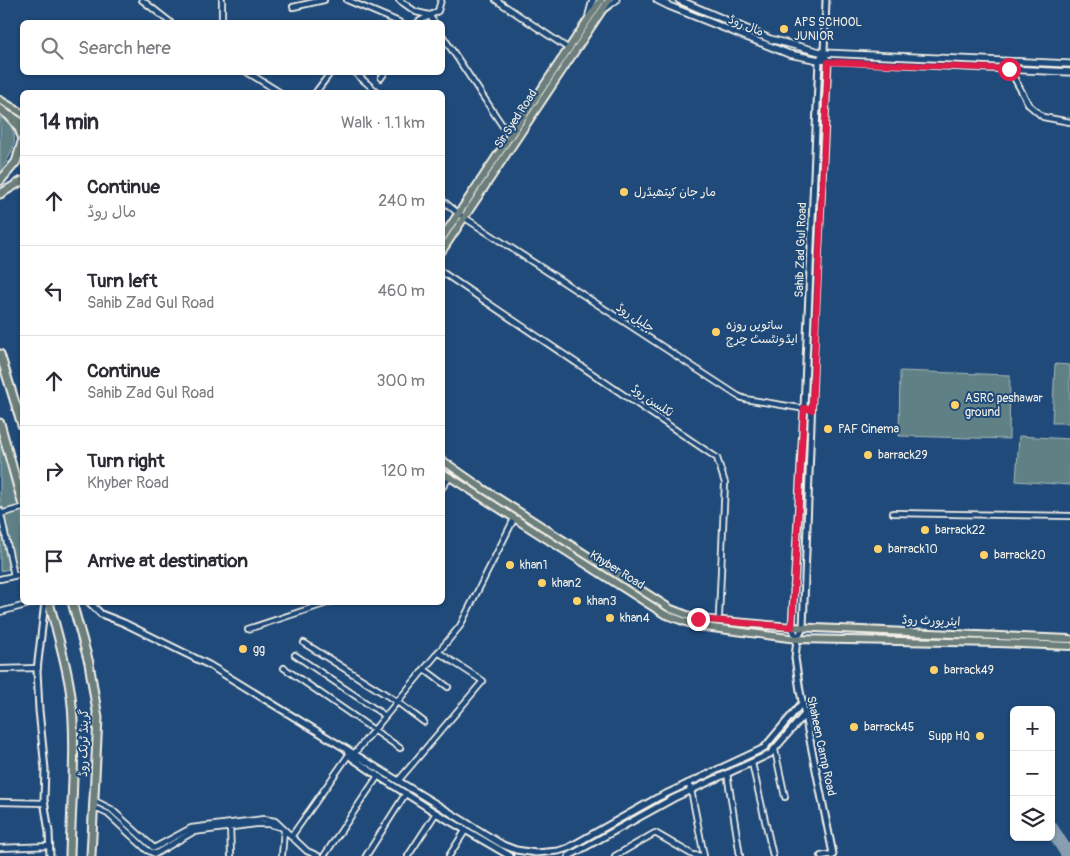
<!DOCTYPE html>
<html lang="en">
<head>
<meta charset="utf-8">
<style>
	:root { --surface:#fff; --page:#f7f7f7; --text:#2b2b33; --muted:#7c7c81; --line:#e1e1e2 }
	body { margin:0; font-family:Pangolin,"Playpen Sans Arabic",sans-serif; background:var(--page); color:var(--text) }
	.controls { position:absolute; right:15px; bottom:15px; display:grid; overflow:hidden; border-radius:8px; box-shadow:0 1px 4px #0004 }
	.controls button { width:45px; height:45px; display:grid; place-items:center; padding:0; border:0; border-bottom:1px solid var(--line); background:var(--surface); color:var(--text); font:25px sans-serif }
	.stop { position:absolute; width:15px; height:15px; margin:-11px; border:4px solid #e11d48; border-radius:50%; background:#fff }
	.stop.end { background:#e11d48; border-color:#fff; box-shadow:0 1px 5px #0008 }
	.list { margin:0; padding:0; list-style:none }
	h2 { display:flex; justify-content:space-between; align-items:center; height:65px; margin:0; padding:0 20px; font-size:21px }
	h2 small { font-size:16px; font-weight:400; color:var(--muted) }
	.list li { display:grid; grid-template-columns:32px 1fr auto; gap:15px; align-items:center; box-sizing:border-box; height:90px; padding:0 20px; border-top:1px solid var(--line) }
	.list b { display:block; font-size:19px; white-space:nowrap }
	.list p { margin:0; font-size:16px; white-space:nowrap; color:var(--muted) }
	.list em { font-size:16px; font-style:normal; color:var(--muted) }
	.icon { flex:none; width:28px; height:28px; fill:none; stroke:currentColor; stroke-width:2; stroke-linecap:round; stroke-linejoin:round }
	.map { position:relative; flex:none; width:1070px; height:856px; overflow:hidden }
	.search { position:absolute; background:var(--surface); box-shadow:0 1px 4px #0004; left:20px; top:20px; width:425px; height:55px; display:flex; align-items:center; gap:12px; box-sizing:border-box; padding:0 18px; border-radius:8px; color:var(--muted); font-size:19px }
	.panel { position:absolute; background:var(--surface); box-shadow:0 1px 4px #0004; left:20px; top:90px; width:425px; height:515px; border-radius:8px }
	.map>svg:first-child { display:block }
	.green { fill:#5f8186; stroke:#aab9b7 }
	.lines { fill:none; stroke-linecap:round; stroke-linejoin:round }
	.taxiway { stroke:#8a9eb1; stroke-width:14 }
	.minor-casing { stroke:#f4f1e8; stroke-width:8 }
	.tertiary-casing { stroke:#f4f1e8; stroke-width:9 }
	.secondary-casing { stroke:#f4f1e8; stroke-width:9 }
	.primary-casing { stroke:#f4f1e8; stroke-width:10 }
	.trunk-casing { stroke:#f4f1e8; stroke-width:11 }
	.minor { stroke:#1f4a7a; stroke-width:4.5 }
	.tertiary { stroke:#1f4a7a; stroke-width:5 }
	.secondary { stroke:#1f4a7a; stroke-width:5.5 }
	.primary { stroke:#6c7f7c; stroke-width:6 }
	.trunk { stroke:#6c7f7c; stroke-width:7 }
	.route { stroke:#e11d48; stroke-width:6 }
	.poi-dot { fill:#ffd166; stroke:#1f4a7a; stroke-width:2 }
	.labels { text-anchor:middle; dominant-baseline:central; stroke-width:4; stroke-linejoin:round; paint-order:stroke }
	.poi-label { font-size:12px; fill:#f4f1e8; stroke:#1f4a7a; text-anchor:start }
	.street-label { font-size:12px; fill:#f4f1e8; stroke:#1f4a7a }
</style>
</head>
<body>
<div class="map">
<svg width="1070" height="856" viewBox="0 0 1070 856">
	<rect width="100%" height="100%" fill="#1f4a7a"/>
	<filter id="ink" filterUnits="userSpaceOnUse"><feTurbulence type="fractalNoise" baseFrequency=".02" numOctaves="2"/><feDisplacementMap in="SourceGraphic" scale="10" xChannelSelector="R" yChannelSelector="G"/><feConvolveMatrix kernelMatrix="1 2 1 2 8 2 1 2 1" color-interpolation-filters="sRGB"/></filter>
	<g filter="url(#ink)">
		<path class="green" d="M0 117C24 131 14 152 0 171Z
			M1055 364 1070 365V423H1052Z
			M900 371 1010 375 1009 439 899 436Z
			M1019 436 1070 439V485L1016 481Z
			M0 446C25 472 22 531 22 566L0 571Z"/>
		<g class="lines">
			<path class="taxiway" d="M1051 828 1069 856"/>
			<g class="minor-casing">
				<path id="minor" d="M142 0 170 22
					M347 0 399 22
					M399 0 416 12 429 15 434 22
					M496 0 569 49
					M293 7 324 0
					M222 22V0
					M418 22 438 11 441 0
					M442 35 510 137
					M1005 61 1029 105 1043 117 1070 122
					M247 72 279 92
					M354 72 377 92
					M381 78 385 72
					M316 92 331 72
					M442 200 459 214 738 396 745 399 812 410
					M442 272 717 458 725 483 719 616
					M442 488 450 477
					M0 510 14 576
					M893 513 1070 516
					M0 514 22 508
					M0 579 22 574
					M0 612 37 602
					M248 629 330 602
					M304 643 396 701 424 722
					M295 655 384 715
					M284 668 400 748
					M0 669 38 668
					M424 669 448 687
					M775 750 785 797
					M354 754 460 626 514 519
					M752 763 773 856
					M727 773 740 856
					M398 781 483 681 438 652
					M688 783 691 790 704 856
					M93 800 111 809 154 848 191 828 264 819 275 821 307 851 318 856
					M0 802 45 803
					M93 807 108 814 147 850 155 854 193 832 256 824H269L280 827
					M230 825 231 856
					M291 837 350 753
					M0 848 50 846
					M282 856 284 830
					M324 856 378 776
					M366 856 406 793
					M408 856 436 813
					M449 856 465 831
					M615 856 655 833 693 855 702 856
					M821 856 833 854"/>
			</g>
			<g class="tertiary-casing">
				<path id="tertiary" d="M826 0 824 53 828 62 815 322 803 628 797 639 795 658 800 691 833 854 832 856
					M45 602 37 670 39 710 45 769 44 800 49 832 50 856
					M89 602 101 614 124 623 209 665 503 845 516 850 536 853 558 851 568 848 657 798 764 748 802 703
					M797 639 792 627 804 408 819 60 824 53
					M346 749 352 758 378 776 436 813 510 856
					M569 856 674 798 770 754 805 714"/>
			</g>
			<g class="secondary-casing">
				<path id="secondary" d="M657 0 669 6 789 54 819 60 1070 72
					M679 0 770 39 824 53 1070 64
					M604 9 616 0
					M589 15 593 0"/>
			</g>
			<g class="primary-casing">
				<path id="primary" d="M0 100 22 113
					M12 116 22 123
					M442 238 601 0
					M442 251 609 0
					M442 460 482 488 671 609 698 619 792 627 1070 639
					M442 473 453 479 664 614 697 626 797 639 998 643 1070 646"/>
			</g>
			<g class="trunk-casing">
				<path id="trunk" d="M0 109C11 116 19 124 22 137
					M0 181 16 162 22 142
					M0 194 22 181
					M0 354 22 425
					M0 423 22 502
					M49 602C57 633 67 664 71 696 77 746 71 805 70 856
					M72 602 89 663 98 718 91 856"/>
			</g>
			<use href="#minor" class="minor"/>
			<use href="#tertiary" class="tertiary"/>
			<use href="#secondary" class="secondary"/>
			<use href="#primary" class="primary"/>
			<use href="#trunk" class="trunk"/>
		</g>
	</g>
	<g class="lines" filter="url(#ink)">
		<path class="route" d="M698 619 792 627 804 408 812 410 828 62 1009 69"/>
	</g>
	<g class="poi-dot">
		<circle cx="784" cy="29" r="5"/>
		<circle cx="624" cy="192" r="5"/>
		<circle cx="716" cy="332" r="5"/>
		<circle cx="955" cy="405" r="5"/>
		<circle cx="828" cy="429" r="5"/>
		<circle cx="868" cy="455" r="5"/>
		<circle cx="925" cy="530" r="5"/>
		<circle cx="878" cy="549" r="5"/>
		<circle cx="984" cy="555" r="5"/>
		<circle cx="510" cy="565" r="5"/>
		<circle cx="542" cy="583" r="5"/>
		<circle cx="577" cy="601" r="5"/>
		<circle cx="610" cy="618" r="5"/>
		<circle cx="243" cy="649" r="5"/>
		<circle cx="934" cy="670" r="5"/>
		<circle cx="854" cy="727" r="5"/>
		<circle cx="980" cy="736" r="5"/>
	</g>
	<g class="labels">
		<g class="poi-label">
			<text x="794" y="22">APS SCHOOL<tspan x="794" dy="14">JUNIOR</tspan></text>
			<text x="634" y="192">مار جان کیتھیڈرل</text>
			<text x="726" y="325">ساتویں روزہ<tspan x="726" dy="14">ایڈونٹسٹ چرچ</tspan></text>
			<text x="965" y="398">ASRC peshawar<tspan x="965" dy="14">ground</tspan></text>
			<text x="838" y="429">PAF Cinema</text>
			<text x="878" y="455">barrack29</text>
			<text x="935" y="530">barrack22</text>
			<text x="888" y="549">barrack10</text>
			<text x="994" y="555">barrack20</text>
			<text x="520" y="565">khan1</text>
			<text x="552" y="583">khan2</text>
			<text x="587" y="601">khan3</text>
			<text x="620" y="618">khan4</text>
			<text x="253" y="649">gg</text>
			<text x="944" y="670">barrack49</text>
			<text x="864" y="727">barrack45</text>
			<text x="970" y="736" text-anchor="end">Supp HQ</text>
		</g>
		<g class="street-label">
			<text transform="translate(746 26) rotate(22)">مال روڈ</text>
			<text transform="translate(516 119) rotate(-57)">Sir Syed Road</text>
			<text transform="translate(801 250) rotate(-88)">Sahib Zad Gul Road</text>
			<text transform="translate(635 318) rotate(33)">جلیل روڈ</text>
			<text transform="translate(652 401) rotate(34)">نکلسن روڈ</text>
			<text transform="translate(617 570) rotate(32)">Khyber Road</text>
			<text transform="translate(931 621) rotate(2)">ایئرپورٹ روڈ</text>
			<text transform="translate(84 743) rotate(-89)">گرینڈ ٹرنک روڈ</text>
			<text transform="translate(821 746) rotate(78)">Shaheen Camp Road</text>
		</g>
	</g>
</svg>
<div class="controls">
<button>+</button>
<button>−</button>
<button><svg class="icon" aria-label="layers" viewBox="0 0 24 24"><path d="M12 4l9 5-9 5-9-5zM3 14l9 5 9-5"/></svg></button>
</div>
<div class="stop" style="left:1009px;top:69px"></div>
<div class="stop end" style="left:698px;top:619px"></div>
<div class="search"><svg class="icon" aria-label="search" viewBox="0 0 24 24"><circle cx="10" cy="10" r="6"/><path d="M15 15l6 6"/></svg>Search here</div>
<section class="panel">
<h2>14 min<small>Walk · 1.1 km</small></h2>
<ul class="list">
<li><svg class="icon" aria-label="ahead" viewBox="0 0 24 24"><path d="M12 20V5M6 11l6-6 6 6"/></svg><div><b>Continue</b><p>مال روڈ</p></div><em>240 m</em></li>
<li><svg class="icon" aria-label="left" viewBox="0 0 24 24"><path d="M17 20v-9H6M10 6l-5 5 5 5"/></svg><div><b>Turn left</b><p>Sahib Zad Gul Road</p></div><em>460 m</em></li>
<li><svg class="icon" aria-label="ahead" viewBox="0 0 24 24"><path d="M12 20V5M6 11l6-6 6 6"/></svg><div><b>Continue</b><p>Sahib Zad Gul Road</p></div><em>300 m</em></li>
<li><svg class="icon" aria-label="right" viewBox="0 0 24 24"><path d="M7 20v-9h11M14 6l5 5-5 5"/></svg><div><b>Turn right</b><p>Khyber Road</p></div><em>120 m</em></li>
<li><svg class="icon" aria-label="arrive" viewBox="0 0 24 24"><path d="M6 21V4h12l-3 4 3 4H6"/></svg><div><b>Arrive at destination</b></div></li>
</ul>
</section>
</div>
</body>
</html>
